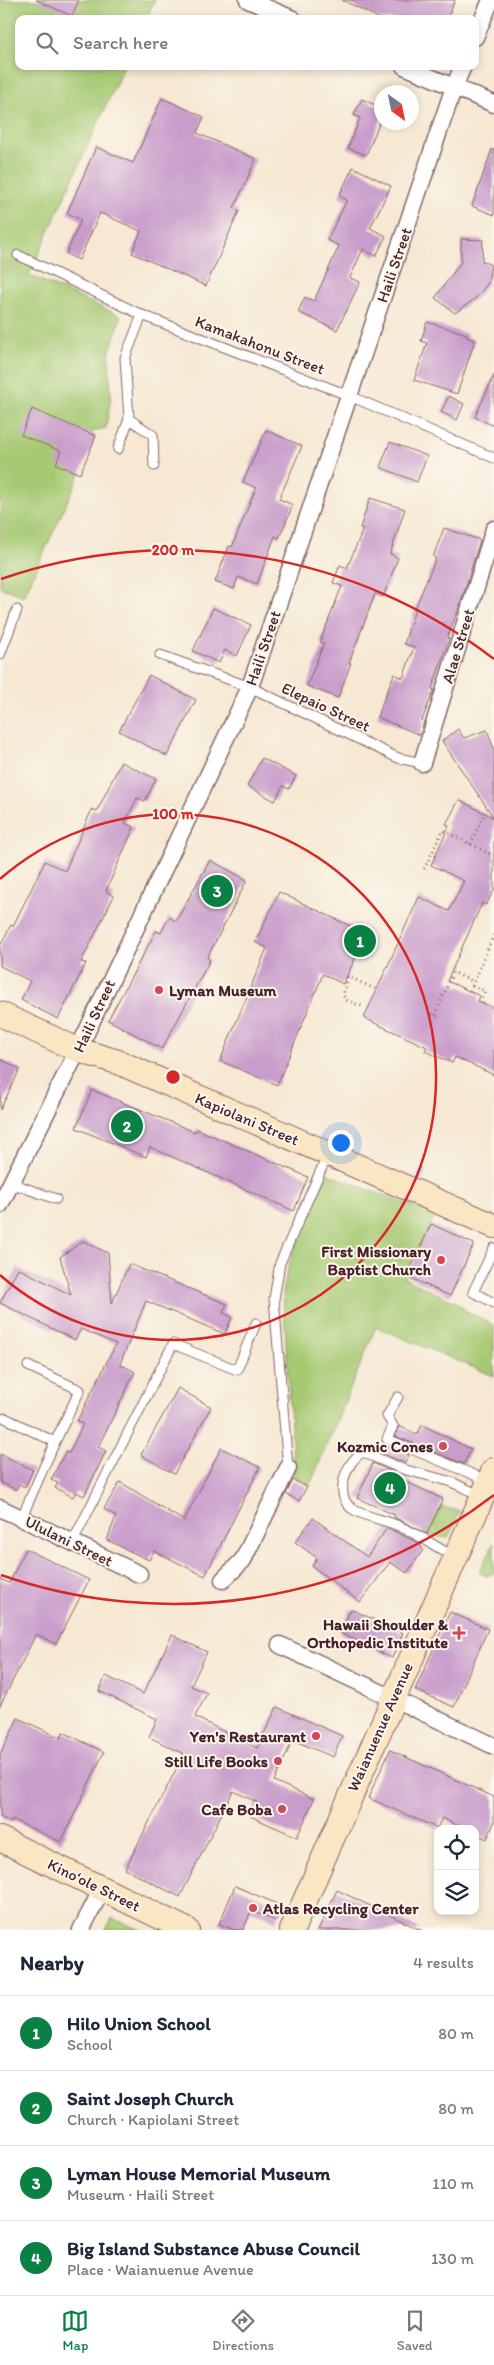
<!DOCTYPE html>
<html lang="en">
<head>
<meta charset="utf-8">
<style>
	:root { --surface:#fff; --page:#f2f2f3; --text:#1f2937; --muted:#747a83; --line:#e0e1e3; --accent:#0b8043 }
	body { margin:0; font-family:Itim,sans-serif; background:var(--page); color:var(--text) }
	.controls { position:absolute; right:15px; bottom:15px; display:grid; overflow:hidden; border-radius:10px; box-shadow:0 2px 8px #0003 }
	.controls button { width:45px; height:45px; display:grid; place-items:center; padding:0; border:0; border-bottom:1px solid var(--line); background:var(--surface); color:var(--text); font:25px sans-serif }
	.compass { position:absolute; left:374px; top:85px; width:45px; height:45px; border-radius:50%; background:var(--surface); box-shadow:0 2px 8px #0003; rotate:147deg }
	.you { position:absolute; left:340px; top:1142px; width:18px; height:18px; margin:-12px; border:4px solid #fff; border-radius:50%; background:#1a73e8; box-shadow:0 0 0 8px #1a73e833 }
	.badge { display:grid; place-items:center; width:32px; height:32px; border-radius:50%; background:var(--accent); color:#fff; font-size:16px; font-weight:700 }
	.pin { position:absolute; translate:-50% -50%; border:2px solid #fff; box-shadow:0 1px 5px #0006 }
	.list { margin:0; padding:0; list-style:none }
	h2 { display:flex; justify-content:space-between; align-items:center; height:65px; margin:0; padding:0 20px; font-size:21px }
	h2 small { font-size:16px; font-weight:400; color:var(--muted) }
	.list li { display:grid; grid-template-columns:32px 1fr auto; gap:15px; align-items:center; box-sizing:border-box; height:75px; padding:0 20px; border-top:1px solid var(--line) }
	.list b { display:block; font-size:19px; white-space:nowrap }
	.list p { margin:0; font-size:16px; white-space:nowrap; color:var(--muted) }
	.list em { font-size:16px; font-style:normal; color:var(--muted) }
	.icon { flex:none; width:28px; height:28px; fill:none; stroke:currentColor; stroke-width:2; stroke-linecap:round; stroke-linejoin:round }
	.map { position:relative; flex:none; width:494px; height:1930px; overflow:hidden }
	.search { position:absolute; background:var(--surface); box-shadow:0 2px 8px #0003; left:15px; right:15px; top:15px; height:55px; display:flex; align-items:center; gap:12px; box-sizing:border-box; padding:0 18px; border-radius:10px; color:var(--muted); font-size:19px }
	.sheet { height:365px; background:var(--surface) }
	nav { display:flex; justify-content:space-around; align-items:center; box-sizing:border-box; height:70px; border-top:1px solid var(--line); background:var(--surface); font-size:14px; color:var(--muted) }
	nav a { display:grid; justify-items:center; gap:2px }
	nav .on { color:var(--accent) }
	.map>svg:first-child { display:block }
	.green { fill:#a6c972; stroke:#78744e }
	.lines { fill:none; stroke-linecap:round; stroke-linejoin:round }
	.stream { stroke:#7ab2e9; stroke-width:5 }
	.building { fill:#c99dcb }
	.lane-casing { stroke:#866566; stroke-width:11 }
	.street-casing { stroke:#866566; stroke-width:19 }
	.secondary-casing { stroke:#866566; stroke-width:26 }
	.path { stroke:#866566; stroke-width:3; stroke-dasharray:1 4; stroke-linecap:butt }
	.lane { stroke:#fff; stroke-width:9 }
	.street { stroke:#fff; stroke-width:16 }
	.secondary { stroke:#fbe6c4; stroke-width:24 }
	.ring { fill:none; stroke:#d62828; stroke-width:2.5 }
	.poi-dot { fill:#d1495b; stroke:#fbf7ec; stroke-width:2 }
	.labels { text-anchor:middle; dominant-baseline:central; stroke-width:4; stroke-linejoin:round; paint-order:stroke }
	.street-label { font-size:16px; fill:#4a1f2b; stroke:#fbf7ec }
	.poi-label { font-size:16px; font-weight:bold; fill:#4a1f2b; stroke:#fbf7ec; text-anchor:end }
	.centre { fill:#d62828; stroke:#fbf7ec; stroke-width:2.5 }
	.ring-label { font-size:15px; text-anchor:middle; font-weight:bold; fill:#d62828; stroke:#fbf7ec; stroke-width:4; stroke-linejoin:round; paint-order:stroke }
</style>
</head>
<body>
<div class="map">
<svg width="494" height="1930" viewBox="0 0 494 1930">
	<rect width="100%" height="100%" fill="#fbf7ec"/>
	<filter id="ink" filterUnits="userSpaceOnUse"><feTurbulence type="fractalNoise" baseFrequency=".02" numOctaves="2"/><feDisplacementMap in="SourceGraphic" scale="10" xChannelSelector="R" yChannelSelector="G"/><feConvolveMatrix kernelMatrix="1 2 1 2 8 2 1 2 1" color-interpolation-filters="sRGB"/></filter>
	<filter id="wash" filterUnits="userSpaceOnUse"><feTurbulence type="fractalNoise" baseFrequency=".0096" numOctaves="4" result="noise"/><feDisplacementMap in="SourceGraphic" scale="20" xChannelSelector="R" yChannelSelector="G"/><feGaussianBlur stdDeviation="1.12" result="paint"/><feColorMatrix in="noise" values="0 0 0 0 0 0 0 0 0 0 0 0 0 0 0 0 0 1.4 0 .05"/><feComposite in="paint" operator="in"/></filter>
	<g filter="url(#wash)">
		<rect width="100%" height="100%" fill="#f6e8d3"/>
		<path class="green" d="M0 0H155L146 19H19V66H124L29 275 121 316 109 354 111 397 106 428 92 432 79 476 24 596 0 587Z
			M326 1173 435 1215 404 1278 455 1302 468 1312 494 1325V1376L376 1327 310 1485 294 1476 283 1293C289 1251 310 1211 326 1173Z
			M441 1507 460 1511 448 1538 427 1535Z
			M494 1543V1573L486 1576 479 1572Z
			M112 1918 141 1930H106Z"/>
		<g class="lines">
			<path class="stream" d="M420 1178 423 1171"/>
		</g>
		<g id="blocks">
			<path class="building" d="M36 0H79L72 16Z
				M342 0H455L447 19H381Z
				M162 98 204 117 197 133 256 159 234 208 239 211 206 286 132 253 141 231 100 213 79 260 66 254 81 220 67 213 96 147 133 163Z
				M362 99 382 108V117L366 155 348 148 360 118 354 115Z
				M492 149 494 150V215L472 206Z
				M353 167 391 186 370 228 386 236 376 256 363 249 350 278 360 282 337 330 298 312 305 297 314 301 339 246 327 240 347 200 339 196Z
				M461 239 483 240 482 261 491 265 488 283 476 298 455 313 435 298 461 262Z
				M427 322 467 334 466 337 475 340 457 394 414 380 427 343 421 341Z
				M494 375V426L475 417Z
				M449 396 464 404 457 420 441 412Z
				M32 409 96 436 80 474 56 464 61 451 21 435Z
				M266 430 302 446 279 499 293 505 279 538 275 536 257 584 238 577 234 589 215 582 229 546 232 547 256 488 243 482Z
				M390 442 427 456 417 482 380 467Z
				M370 498 405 509 390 554 398 558 383 597 375 594 349 663H351L338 698 307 686 324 643 320 642 342 586 333 583 340 565 347 568 363 529 360 528Z
				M444 528 480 540 459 608 447 638 449 639 432 689 434 690 422 720 424 722 420 735 377 717 394 674 403 678 414 647 404 644 416 606 436 558 433 557Z
				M213 608 251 625 237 656 225 650 219 663 193 651Z
				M149 675 196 700 167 756 119 731Z
				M458 729 464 738 487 730 494 749V818L442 741Z
				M262 758 296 776 289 789 283 786 275 801 247 786Z
				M121 762 156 779 145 801 137 798 125 823 134 827 106 891 114 896 81 962 86 963 58 1019 21 1000 30 981 0 966V946L11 925 13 926 45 861 65 871 92 809 97 811Z
				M459 800 494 818V890L486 905 482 903 447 981 480 996 478 1001 494 1008V1075L455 1057 452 1063 425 1051 427 1047 364 1018 419 897 449 911 464 881 431 865 449 826 446 824Z
				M210 860 247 880 207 958 210 960 162 1049 108 1020 156 931 161 933 169 917 176 921Z
				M279 892 367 934 343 984 323 974 277 1085 220 1061 267 948 255 942Z
				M0 1059 20 1069 0 1110Z
				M92 1090 195 1132 197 1129 308 1177 294 1211 150 1147 146 1157 76 1128Z
				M431 1224 474 1244 450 1296 407 1276Z
				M83 1241 108 1253 112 1303 129 1264 227 1304 223 1313 232 1317 225 1334 146 1301 120 1364 135 1372 98 1447 106 1451 84 1496 76 1492 73 1497 55 1488 58 1483 51 1480 65 1452 69 1453 83 1424 77 1421 116 1344 81 1329 75 1340 0 1303 18 1268 71 1295 60 1257Z
				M178 1388 211 1407 174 1474 141 1455Z
				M422 1425 471 1449 464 1464 395 1436 399 1426 417 1435Z
				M381 1446 387 1449 388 1446 409 1455 405 1463 378 1452Z
				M221 1448 260 1467 205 1576 154 1551 149 1560 107 1540 116 1516 104 1509 120 1482 184 1521Z
				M0 1454 33 1470 25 1487 19 1484 16 1490 0 1482Z
				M373 1463 399 1475 398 1478 443 1499 427 1534 394 1517 395 1515 357 1498Z
				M293 1480 307 1487 299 1501 286 1494Z
				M313 1518 367 1557 387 1528 419 1543 423 1550 407 1573 390 1562 360 1602 312 1566 317 1558 295 1542Z
				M26 1549 89 1580 56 1644 36 1634 0 1706V1579L9 1583Z
				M351 1609 403 1633 392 1658 340 1633Z
				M450 1612 488 1629 454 1707 415 1690Z
				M172 1635 207 1652 191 1686 207 1693 195 1717 257 1748 277 1707 342 1736 333 1757 293 1740 274 1781 314 1799 297 1837 250 1816 257 1802 233 1791 180 1897 125 1869 184 1754 149 1737 157 1719 99 1691 106 1676 143 1694Z
				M18 1718 61 1738 63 1732 104 1752 61 1842 13 1820 12 1823 0 1817V1755Z
				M390 1750 494 1797V1823L487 1839 475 1833V1829H465L442 1818 437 1828 368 1798Z
				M235 1886 282 1906 276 1921 251 1911 243 1930H234L219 1924Z
				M337 1890 421 1930H318Z"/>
		</g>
	</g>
	<g filter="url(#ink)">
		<use href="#blocks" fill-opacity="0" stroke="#866566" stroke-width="1"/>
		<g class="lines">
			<g class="lane-casing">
				<path id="lane" d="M18 255 142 315 350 396 494 458
					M129 419 153 435 154 466
					M118 449 129 419 125 358 142 315
					M0 655 17 610
					M160 655 250 687 398 758 422 763
					M11 1183 56 1199
					M494 1248 473 1292 494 1303
					M28 1366 80 1390 55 1442
					M398 1397 387 1416 393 1426 387 1439 489 1481
					M5 1418 55 1442 21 1519
					M288 1468 274 1299 280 1263 328 1154
					M72 1543 173 1344 237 1370 256 1323
					M455 1557C437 1548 420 1535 401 1527 387 1520 368 1518 354 1510 332 1497 346 1461 363 1452L402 1469 449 1481 482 1496"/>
			</g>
			<g class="street-casing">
				<path id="street" d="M248 0 293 19
					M475 37 491 0
					M404 66 494 104
					M422 763 494 529
					M0 1205 78 1050 250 687 454 87 463 66
					M0 1508 139 1574
					M223 1580 243 1560 288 1468
					M280 1645 494 1746
					M81 1930 102 1889"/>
			</g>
			<g class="secondary-casing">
				<path id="secondary" d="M0 1014 78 1050 118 1062 494 1226
					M0 1839 187 1930
					M292 1930 494 1470"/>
			</g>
			<path class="path" d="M470 844 485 813
				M424 869 443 830 494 856
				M347 976 377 990
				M348 977 343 995 346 1000 364 1007
				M472 986 485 991 481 1002
				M470 991 494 934
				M432 1014 440 1017
				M435 1015 453 972 474 982"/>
			<use href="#lane" class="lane"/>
			<use href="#street" class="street"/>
			<use href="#secondary" class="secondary"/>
		</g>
	</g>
	<g class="ring">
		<path d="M0 879A263 263 0 1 1 0 1275"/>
		<path d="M494 1495A527 527 0 0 1 1 1575M1 579A527 527 0 0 1 494 659"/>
	</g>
	<g class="poi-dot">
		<circle cx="159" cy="990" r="5"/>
		<circle cx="441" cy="1260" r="5"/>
		<circle cx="443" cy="1446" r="5"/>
		<path d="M456.5 1625.5h5v5h5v5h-5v5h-5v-5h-5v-5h5z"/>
		<circle cx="316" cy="1736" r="5"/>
		<circle cx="278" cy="1761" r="5"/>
		<circle cx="282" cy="1809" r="5"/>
		<circle cx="253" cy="1908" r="5"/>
	</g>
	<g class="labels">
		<g class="street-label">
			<text transform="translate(394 265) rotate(-71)">Haili Street</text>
			<text transform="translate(260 345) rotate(21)">Kamakahonu Street</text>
			<text transform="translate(458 646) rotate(-73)">Alae Street</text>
			<text transform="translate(263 648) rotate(-71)">Haili Street</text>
			<text transform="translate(326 707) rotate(25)">Elepaio Street</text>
			<text transform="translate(94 1016) rotate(-65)">Haili Street</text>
			<text transform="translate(247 1119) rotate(23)">Kapiolani Street</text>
			<text transform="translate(69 1541) rotate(26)">Ululani Street</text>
			<text transform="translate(380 1727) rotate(-66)">Waianuenue Avenue</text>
			<text transform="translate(94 1885) rotate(26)">Kinoʻole Street</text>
		</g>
		<g class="poi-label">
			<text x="169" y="990" text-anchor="start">Lyman Museum</text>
			<text x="431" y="1251">First Missionary<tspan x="431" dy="18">Baptist Church</tspan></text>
			<text x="433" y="1446">Kozmic Cones</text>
			<text x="448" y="1624">Hawaii Shoulder &amp;<tspan x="448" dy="18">Orthopedic Institute</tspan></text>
			<text x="306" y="1736">Yen's Restaurant</text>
			<text x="268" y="1761">Still Life Books</text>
			<text x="272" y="1809">Cafe Boba</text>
			<text x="263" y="1908" text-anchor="start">Atlas Recycling Center</text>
		</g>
	</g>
	<circle cx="173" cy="1077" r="8" class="centre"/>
	<g class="ring-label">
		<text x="173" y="555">200 m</text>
		<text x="173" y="819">100 m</text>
	</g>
</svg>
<div class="controls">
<button><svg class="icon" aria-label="locate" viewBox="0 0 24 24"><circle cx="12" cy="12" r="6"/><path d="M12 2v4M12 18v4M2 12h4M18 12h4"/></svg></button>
<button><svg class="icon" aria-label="layers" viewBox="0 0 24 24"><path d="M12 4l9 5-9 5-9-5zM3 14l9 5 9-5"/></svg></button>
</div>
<svg class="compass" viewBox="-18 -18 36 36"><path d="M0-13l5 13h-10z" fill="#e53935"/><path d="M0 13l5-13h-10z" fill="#747a83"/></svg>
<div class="you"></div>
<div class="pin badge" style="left:360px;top:941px">1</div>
<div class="pin badge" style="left:127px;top:1126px">2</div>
<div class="pin badge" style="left:217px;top:891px">3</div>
<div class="pin badge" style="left:390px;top:1488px">4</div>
<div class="search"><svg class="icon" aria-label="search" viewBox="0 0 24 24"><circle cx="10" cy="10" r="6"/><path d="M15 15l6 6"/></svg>Search here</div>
</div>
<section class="sheet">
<h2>Nearby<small>4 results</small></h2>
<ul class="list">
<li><span class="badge">1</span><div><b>Hilo Union School</b><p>School</p></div><em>80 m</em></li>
<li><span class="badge">2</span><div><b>Saint Joseph Church</b><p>Church · Kapiolani Street</p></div><em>80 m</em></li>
<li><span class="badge">3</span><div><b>Lyman House Memorial Museum</b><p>Museum · Haili Street</p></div><em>110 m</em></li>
<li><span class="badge">4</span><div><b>Big Island Substance Abuse Council</b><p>Place · Waianuenue Avenue</p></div><em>130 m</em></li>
</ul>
</section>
<nav>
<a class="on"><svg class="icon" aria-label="map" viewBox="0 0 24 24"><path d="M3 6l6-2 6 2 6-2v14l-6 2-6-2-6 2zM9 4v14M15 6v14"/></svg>Map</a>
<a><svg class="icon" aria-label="directions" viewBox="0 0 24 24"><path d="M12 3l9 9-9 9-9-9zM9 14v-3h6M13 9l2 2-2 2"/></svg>Directions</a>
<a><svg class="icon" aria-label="saved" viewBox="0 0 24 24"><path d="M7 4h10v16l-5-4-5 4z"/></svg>Saved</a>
</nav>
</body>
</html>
